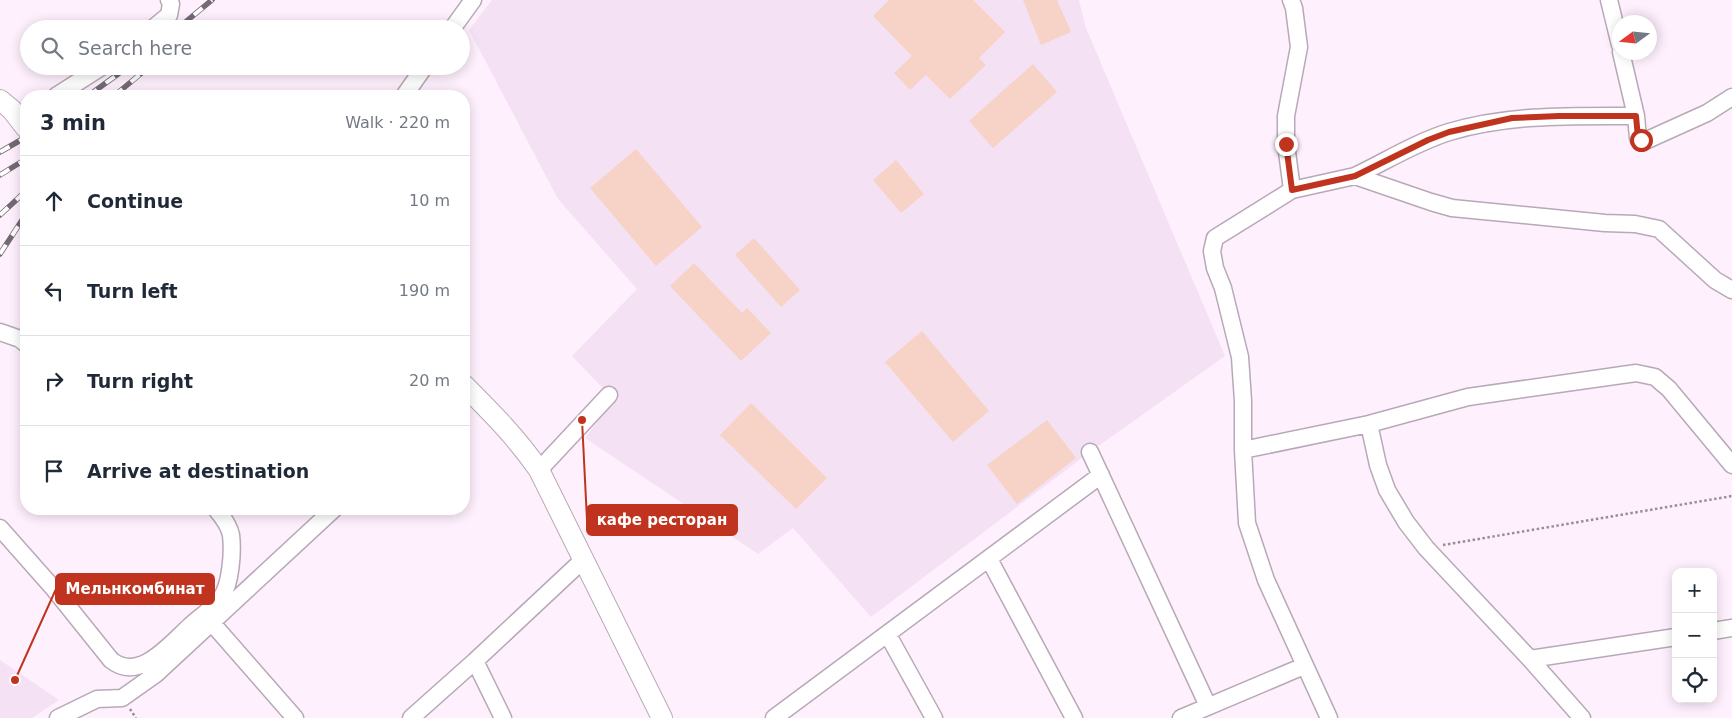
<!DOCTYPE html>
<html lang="en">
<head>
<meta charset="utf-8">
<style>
	:root { --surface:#fff; --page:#f6f6f7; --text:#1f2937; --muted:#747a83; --line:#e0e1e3 }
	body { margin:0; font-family:"DejaVu Sans",sans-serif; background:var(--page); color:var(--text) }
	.controls { position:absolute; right:15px; bottom:15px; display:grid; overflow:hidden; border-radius:10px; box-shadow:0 2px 12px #0003 }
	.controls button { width:45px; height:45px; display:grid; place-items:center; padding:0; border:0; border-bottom:1px solid var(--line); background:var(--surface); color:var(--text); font:25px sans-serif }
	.compass { position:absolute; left:1612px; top:15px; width:45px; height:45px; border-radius:50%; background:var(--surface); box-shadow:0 2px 12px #0003; rotate:255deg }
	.stop { position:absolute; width:15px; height:15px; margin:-11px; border:4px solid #c0341f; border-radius:50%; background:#fff }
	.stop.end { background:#c0341f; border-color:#fff; box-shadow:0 1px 5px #0008 }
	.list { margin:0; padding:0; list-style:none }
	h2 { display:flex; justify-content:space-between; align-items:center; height:65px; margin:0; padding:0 20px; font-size:21px }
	h2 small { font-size:16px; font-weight:400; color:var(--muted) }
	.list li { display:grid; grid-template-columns:32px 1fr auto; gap:15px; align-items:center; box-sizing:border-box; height:90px; padding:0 20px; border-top:1px solid var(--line) }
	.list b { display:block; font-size:19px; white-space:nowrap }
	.list em { font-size:16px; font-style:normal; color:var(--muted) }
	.icon { flex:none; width:28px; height:28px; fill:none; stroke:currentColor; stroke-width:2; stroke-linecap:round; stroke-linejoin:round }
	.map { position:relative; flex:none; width:1732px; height:718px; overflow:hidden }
	.search { position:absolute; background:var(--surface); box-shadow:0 2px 12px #0003; left:20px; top:20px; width:450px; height:55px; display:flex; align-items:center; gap:12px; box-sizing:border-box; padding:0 18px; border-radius:28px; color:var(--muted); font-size:19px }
	.panel { position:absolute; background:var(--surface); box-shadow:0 2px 12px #0003; left:20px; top:90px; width:450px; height:425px; border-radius:20px }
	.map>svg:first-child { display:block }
	.built { fill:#f5e1f4 }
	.building { fill:#f7d2c7 }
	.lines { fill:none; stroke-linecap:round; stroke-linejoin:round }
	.minor-casing { stroke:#b7a9b7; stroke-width:19 }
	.major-casing { stroke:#b7a9b7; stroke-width:22 }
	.path { stroke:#988e98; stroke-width:2.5; stroke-dasharray:2.5 2.5; stroke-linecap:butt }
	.minor { stroke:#fff; stroke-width:16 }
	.major { stroke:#fff; stroke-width:20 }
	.rail-casing { stroke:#736a73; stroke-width:5.5 }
	.rail { stroke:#fff; stroke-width:4; stroke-dasharray:11; stroke-linecap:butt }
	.route { stroke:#c0341f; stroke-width:6 }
	.leader { fill:none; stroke:#c0341f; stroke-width:2 }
	.callout-dot { fill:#c0341f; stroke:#fff; stroke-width:2 }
	.callout { fill:#c0341f; stroke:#c0341f; stroke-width:2 }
	.callout-label { font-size:15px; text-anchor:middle; font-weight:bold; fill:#fff }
</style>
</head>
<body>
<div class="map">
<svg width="1732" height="718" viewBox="0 0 1732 718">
	<rect width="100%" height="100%" fill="#fff0fe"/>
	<path class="built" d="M492 0H1079L1086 28 1225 356 1090 452 871 617 793 528 758 554 585 438 614 400 572 356 637 289 558 199 469 30Z
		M0 660 59 700 32 718H0Z"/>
	<path class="building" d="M889 0H973L1005 32 979 58 986 65 950 99 926 75 910 90 894 73 912 56 873 16Z
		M1023 0H1057L1071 32 1041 45Z
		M1033 64 1057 92 993 148 969 121Z
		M636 149 702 227 656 266 590 188Z
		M896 160 924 194 901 213 873 180Z
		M754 238 800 290 781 307 735 255Z
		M694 263 742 313 747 308 771 333 741 361 670 286Z
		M922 331 989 411 953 442 885 362Z
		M751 403 827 478 796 509 720 435Z
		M1047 420 1076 458 1017 504 987 465Z"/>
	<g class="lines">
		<g class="minor-casing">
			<path id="minor" d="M1291 0 1294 8 1299 47 1286 116V144L1292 190 1215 238 1212 251 1215 268 1223 288 1240 357 1243 401V450L1247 523 1266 580 1329 718
				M1609 0 1620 45
				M152 29 169 15 171 4 169 0
				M452 29 473 0
				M1621 52 1636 116
				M56 96 103 66
				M404 96 425 66
				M1355 176C1386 161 1417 142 1449 132 1510 114 1573 116 1636 116L1638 138 1645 141 1707 113 1732 97
				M1292 190 1355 176 1431 202 1452 208 1605 223 1635 224 1659 229 1715 280 1732 290
				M0 332 20 339 26 344
				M1369 424 1378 465 1387 490 1406 522 1426 548 1530 659 1676 637
				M1243 450 1369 424 1468 397 1636 373 1655 377 1669 389 1732 465
				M1090 452 1208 706
				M539 470 609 395
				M0 528 54 589 111 660C139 683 170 644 190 626 199 617 213 609 221 598 231 584 233 551 231 535 229 525 222 516 216 509
				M989 559 1074 718
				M211 622 295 718
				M1713 631 1732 628
				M888 635 934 718
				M1530 659 1582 718
				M475 661 584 559
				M58 718 97 699 122 698 156 674 334 509
				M411 718 475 661 503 718
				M774 718 1101 475
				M1181 718 1304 666"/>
		</g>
		<g class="major-casing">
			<path id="major" d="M0 100 12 110 26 128
				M464 385C492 413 516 437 539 470L662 718"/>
		</g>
		<path class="path" d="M1443 545 1732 496
			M130 709 136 718"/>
		<use href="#minor" class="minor"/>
		<use href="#major" class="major"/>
		<g class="rail-casing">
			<path id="rail" d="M177 29 212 0
				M88 96 129 66
				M114 96 150 66
				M0 152 26 137
				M0 175 26 159
				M0 215 26 191
				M0 254 26 214"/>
		</g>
		<use href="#rail" class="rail"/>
	</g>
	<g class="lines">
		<path class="route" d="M1286 144 1292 190 1355 176 1428 140 1449 132 1512 118 1559 116H1636L1638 138 1641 140"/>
	</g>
	<path class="leader" d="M582 420L587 520M15 680L56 589"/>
	<g class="callout-dot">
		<circle cx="582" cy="420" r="5"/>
		<circle cx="15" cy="680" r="5"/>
	</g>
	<g class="callout">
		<rect x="587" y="505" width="150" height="30" rx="5"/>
		<rect x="56" y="574" width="158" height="30" rx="5"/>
	</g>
	<g class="callout-label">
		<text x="662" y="525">кафе ресторан</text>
		<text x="135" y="594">Мельнкомбинат</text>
	</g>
</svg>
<div class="controls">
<button>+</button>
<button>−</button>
<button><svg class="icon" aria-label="locate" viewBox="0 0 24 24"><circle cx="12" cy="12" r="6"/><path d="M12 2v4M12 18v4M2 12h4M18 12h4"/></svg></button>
</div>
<svg class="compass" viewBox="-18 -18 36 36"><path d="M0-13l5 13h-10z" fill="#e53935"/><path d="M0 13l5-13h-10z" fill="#747a83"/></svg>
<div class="stop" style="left:1641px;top:140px"></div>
<div class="stop end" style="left:1286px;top:144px"></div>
<div class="search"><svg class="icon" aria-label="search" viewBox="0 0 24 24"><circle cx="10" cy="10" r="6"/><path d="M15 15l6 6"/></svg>Search here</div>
<section class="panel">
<h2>3 min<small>Walk · 220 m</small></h2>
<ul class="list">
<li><svg class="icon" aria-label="ahead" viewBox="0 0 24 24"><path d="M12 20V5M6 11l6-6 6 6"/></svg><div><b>Continue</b></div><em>10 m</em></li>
<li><svg class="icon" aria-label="left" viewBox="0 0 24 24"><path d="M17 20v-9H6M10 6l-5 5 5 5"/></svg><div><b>Turn left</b></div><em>190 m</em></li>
<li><svg class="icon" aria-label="right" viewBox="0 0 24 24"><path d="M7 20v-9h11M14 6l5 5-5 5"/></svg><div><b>Turn right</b></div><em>20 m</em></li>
<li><svg class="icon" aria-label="arrive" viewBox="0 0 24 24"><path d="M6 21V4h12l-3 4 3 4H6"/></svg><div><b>Arrive at destination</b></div></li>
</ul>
</section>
</div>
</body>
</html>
